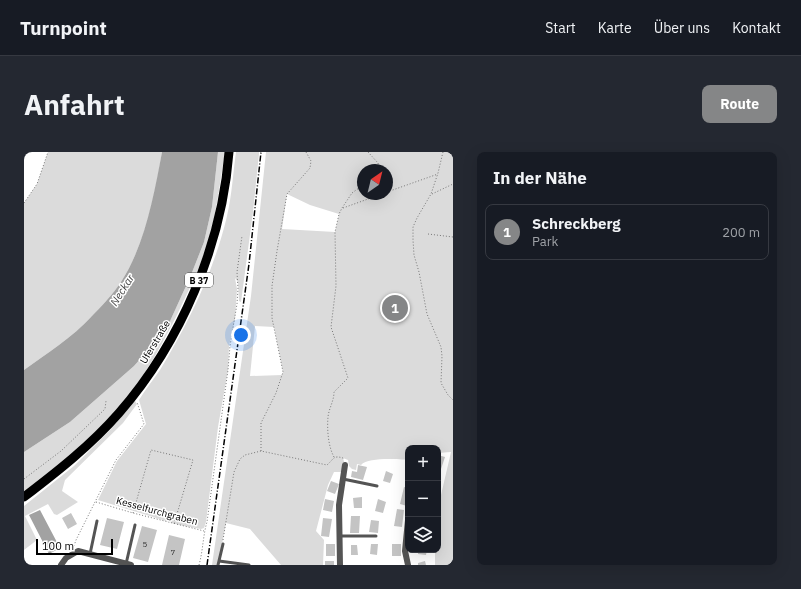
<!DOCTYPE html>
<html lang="de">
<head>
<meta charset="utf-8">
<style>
	:root { --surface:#171b24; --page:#242831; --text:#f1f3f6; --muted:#9ea1a6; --line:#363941; --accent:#858687 }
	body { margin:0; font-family:"IBM Plex Sans",sans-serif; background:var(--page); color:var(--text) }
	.controls { position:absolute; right:12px; bottom:12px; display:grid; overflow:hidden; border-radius:8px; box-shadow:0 4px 16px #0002 }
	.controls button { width:36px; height:36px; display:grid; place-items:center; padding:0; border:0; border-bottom:1px solid var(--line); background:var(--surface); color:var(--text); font:20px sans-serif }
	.compass { position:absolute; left:333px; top:12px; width:36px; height:36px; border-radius:50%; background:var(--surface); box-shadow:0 4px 16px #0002; rotate:35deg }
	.scale { position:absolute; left:12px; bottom:10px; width:77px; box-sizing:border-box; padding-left:4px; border:2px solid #000; border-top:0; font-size:11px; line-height:14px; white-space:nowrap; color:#000; -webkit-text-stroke:3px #fff; paint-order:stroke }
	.you { position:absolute; left:217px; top:183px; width:14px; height:14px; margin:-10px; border:3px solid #fff; border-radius:50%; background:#1a73e8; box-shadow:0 0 0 6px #1a73e833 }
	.badge { display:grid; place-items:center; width:26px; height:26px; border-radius:50%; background:var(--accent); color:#fff; font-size:13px; font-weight:700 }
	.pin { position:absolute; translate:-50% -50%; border:2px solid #fff; box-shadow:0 1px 4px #0006 }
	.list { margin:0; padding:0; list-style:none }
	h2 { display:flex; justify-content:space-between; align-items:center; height:52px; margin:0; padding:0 16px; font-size:17px }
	h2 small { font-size:13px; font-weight:400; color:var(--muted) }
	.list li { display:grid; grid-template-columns:26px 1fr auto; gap:12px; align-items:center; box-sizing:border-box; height:56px; margin:0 8px 8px; padding:0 8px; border:1px solid var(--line); border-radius:8px }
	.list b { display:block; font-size:15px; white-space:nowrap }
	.list p { margin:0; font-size:13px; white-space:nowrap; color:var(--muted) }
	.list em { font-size:13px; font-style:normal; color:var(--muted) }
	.icon { flex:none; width:22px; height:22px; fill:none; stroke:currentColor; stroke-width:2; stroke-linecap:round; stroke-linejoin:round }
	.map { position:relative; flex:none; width:429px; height:413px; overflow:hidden; border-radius:8px }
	header { display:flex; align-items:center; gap:24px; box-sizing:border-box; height:56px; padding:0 20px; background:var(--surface); border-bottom:1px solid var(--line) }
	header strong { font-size:19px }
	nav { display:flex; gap:22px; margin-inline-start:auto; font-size:14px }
	.intro { display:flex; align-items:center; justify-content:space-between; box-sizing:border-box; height:96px; padding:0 24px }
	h1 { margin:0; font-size:28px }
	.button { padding:10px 18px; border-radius:8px; background:var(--accent); color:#fff; font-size:14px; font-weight:700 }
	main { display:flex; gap:24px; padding:0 24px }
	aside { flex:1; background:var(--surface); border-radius:8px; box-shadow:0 4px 16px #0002 }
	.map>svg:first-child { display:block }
	.green { fill:#dbdbdb; fill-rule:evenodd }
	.water { fill:#a2a2a2 }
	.building { fill:#c4c4c4 }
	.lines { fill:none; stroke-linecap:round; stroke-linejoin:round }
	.path { stroke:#767676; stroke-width:1; stroke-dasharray:1 2; stroke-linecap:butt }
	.service { stroke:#545454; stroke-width:3 }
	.minor { stroke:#545454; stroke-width:6 }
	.primary { stroke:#000; stroke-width:9 }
	.rail { stroke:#000; stroke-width:1.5; stroke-dasharray:6 2 1 2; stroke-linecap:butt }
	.labels { text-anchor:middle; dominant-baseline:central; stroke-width:3; stroke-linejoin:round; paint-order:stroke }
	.number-label { font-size:8px; fill:#313131 }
	.shield { fill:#fff; stroke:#4c4c4c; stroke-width:1 }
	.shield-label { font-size:9px; font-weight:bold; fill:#000 }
	.street-label { font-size:10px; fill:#000; stroke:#fff }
	.water-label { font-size:11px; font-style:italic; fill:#434343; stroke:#fff }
</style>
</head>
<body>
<header>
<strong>Turnpoint</strong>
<nav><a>Start</a><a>Karte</a><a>Über uns</a><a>Kontakt</a></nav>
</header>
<div class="intro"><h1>Anfahrt</h1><a class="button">Route</a></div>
<main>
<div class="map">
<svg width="429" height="413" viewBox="0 0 429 413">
	<rect width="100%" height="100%" fill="#fff"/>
	<path class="green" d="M24 0H138C131 43 121 93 97 130 89 142 77 155 67 165 49 185 22 202 0 218V51L13 32Z
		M194 0H201C196 29 193 59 185 87 177 114 164 140 152 165 134 200 116 233 89 262 62 291 31 315 0 340V300L46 270 110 214 142 178 167 123 180 90 188 55Z
		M212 0H235V2L229 60 217 150 215 149 214 130 211 126 213 137 211 167 205 194 204 218 194 275 182 370 180 376 177 377 155 373 74 348 93 309 122 272 115 248C121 238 129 228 136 218 165 170 190 119 203 64 208 43 209 21 212 0Z
		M242 0H429V413H411V398H414V356L427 300 414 301V296H384V308C373 307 344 305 337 313L333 312 332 318 328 317 325 314 324 308 319 306 321 313 320 320H310L304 333 292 379 300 388 299 413H257L226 377 202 371 194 413H188L227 144ZM339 18H363V42H339ZM263 42 286 53 315 62 311 80 258 77ZM231 174 250 175 259 220 258 223 226 224Z
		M111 249 113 252 99 271 41 328 38 339 54 350 33 363 30 362 24 352 1 364 13 388 0 398V354L50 314 87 277Z"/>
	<path class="water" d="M138 0H194L188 55 180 90 167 123 142 178 110 214 46 270 0 300V218C22 202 49 185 67 165 77 155 89 142 97 130 121 93 130 43 138 0Z
		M16 358 36 396 25 402 5 363Z"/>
	<path class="building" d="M414 303 421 305 417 317 414 316Z
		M334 313 343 315 339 328 327 325 328 319 333 320Z
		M362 319 369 322 366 331 359 329Z
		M307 329 315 332 311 342 303 339Z
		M380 335 384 336 383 354 376 352Z
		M338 345V356H330L329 346Z
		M301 347 310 349 308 360 299 358Z
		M354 347 362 350 359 361 351 359Z
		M373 357 380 358 378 375 370 374Z
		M47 361 53 372 44 377 38 366Z
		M327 364H336L335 381H326Z
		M83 366 100 370 93 397 76 393Z
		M299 366 308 367 305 385 297 384Z
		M347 368 355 369 354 381 345 380Z
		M118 374 133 378 124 410 109 406Z
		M145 383 161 387 155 413H138Z
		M302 392H311V404H302Z
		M347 392H354L353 403 346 402Z
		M368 392H377V404H368Z
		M327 393H333L334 403H327Z
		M394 398H403L402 403 394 402Z
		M301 409H310V413H301Z
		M401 409 402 413H394V411Z"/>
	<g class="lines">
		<path class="path" d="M344 0 354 11 355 16 354 18
			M419 0 414 21 407 42 393 66 389 75V88L390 103 395 120 403 162 417 195 418 204 417 231 424 243 429 248
			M363 40 414 22
			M408 42 429 32
			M0 51 13 32 24 0
			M319 56 358 42
			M404 82 429 85
			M237 299V271L252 241 259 220 248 166V134L253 99 263 42 286 16 287 9 282 0
			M310 305C304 294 303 277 304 265 305 256 310 249 310 240L324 226 307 175 312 134 311 80 315 62 318 56 328 41 339 33
			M0 327 37 299 81 257 82 249
			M72 350 109 361 180 379
			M109 361 127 298 169 308 150 372
			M199 388 210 320 216 307 221 303 237 299 303 313C310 307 309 303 319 306L320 308
			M50 394 52 388 92 308 120 272 113 250
			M175 413C179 399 179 383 183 370L204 218 206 194 213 152 214 137 213 120 218 84"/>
		<path class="service" d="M319 327 353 334
			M316 384H352
			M66 402 73 369
			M195 409 225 413
			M102 412 111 373
			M194 413 199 392"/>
		<path class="minor" d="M37 413 42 406 54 399 107 413
			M316 413 315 353 321 313
			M384 413 381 399 384 368"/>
		<path class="primary" d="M0 345C34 319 67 293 95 261 157 190 198 93 205 0"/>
		<path class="rail" d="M183 413 225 112 237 0"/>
	</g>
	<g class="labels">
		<g class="number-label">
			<text x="121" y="392">5</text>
			<text x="149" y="400">7</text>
		</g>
		<rect class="shield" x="161" y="121" width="28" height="14" rx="3"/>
		<g class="shield-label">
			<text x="175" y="128">B 37</text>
		</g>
		<g class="street-label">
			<text transform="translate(131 190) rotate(-59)">Uferstraße</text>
			<text transform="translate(133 359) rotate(15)">Kesselfurchgraben</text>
		</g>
		<g class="water-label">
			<text transform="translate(98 138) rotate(-58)">Neckar</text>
		</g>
	</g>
</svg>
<div class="controls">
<button>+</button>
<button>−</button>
<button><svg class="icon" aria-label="layers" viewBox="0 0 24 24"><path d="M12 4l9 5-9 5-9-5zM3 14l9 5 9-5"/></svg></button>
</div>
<svg class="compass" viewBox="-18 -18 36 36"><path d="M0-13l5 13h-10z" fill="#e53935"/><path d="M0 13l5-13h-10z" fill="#9ea1a6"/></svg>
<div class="scale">100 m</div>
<div class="you"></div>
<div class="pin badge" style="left:371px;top:156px">1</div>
</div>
<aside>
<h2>In der Nähe<small></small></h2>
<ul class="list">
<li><span class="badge">1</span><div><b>Schreckberg</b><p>Park</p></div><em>200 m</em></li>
</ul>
</aside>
</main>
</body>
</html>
